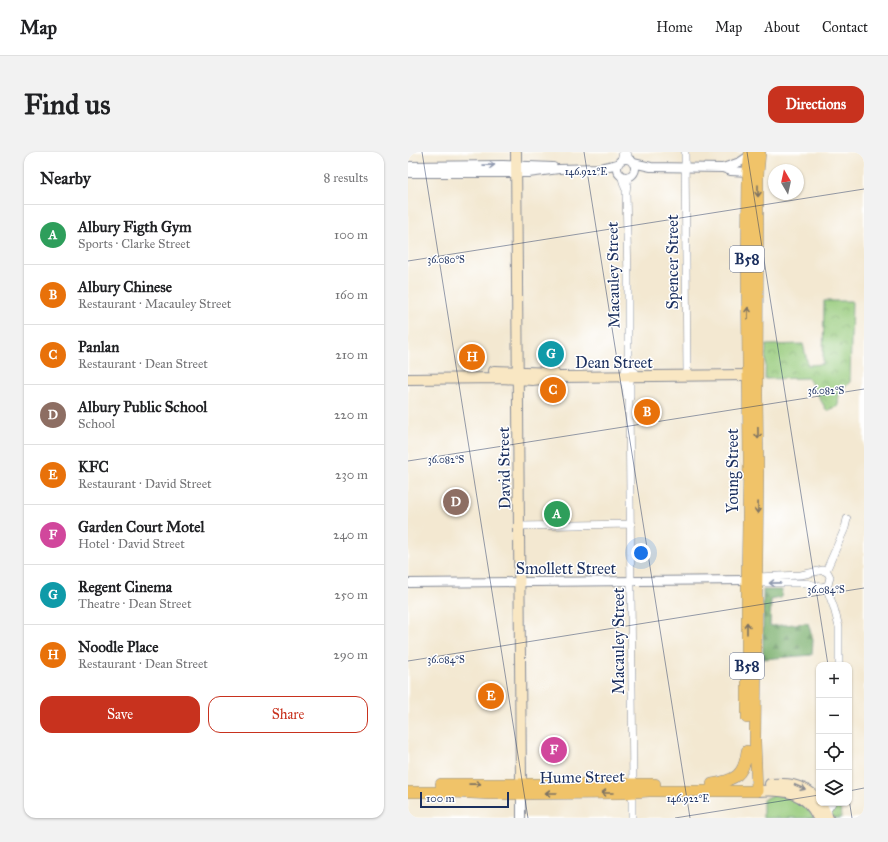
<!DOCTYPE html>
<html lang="en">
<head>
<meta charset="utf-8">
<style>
	:root { --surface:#fff; --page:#f2f2f2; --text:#202124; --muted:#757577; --line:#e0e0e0; --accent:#c8321e }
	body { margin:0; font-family:"IM FELL Great Primer",serif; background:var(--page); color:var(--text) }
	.controls { position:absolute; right:12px; bottom:12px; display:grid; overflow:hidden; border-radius:8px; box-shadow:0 1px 3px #0004 }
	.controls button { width:36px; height:36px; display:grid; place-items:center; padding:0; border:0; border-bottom:1px solid var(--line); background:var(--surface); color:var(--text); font:20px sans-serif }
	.compass { position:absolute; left:360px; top:12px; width:36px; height:36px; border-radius:50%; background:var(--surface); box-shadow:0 1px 3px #0004; rotate:351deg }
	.scale { position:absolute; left:12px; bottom:10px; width:89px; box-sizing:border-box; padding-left:4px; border:2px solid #1b2f5e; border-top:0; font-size:11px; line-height:14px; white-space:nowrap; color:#1b2f5e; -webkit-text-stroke:3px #fff; paint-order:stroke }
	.you { position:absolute; left:233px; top:401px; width:14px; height:14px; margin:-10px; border:3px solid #fff; border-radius:50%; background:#1a73e8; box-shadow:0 0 0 6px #1a73e833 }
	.badge { display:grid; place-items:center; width:26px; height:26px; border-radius:50%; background:var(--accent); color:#fff; font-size:13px; font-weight:700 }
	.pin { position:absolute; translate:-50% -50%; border:2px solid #fff; box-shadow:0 1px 4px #0006 }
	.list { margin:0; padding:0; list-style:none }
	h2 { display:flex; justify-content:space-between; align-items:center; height:52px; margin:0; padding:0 16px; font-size:17px }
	h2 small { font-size:13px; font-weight:400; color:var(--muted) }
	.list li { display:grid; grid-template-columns:26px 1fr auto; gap:12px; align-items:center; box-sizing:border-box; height:60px; padding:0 16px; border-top:1px solid var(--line) }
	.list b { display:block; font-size:15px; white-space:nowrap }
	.list p { margin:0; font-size:13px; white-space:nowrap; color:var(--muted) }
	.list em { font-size:13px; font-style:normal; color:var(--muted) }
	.actions { display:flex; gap:8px; padding:12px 16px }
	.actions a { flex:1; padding:9px 0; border:1px solid var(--accent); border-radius:12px; text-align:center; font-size:14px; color:var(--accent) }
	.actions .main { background:var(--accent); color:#fff }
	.icon { flex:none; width:22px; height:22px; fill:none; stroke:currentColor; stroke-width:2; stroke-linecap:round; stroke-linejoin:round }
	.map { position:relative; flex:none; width:456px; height:666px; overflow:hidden; border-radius:12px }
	header { display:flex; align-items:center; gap:24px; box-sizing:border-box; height:56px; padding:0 20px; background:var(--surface); border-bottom:1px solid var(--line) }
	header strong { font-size:19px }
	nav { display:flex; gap:22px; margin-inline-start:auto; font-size:14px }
	.intro { display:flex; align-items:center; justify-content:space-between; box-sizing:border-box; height:96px; padding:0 24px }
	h1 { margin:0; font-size:28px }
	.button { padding:10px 18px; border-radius:12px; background:var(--accent); color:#fff; font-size:14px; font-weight:700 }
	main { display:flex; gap:24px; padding:0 24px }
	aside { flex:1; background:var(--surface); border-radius:12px; box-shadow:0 1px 3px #0004 }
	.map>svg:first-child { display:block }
	.green { fill:#97cb7c; stroke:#597d6d }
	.forest { fill:url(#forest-firs); stroke:#4a6f65 }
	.park { fill:url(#park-crowns); stroke:#597d6d }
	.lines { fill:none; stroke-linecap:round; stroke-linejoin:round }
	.minor-casing { stroke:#878c98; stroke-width:8 }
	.tertiary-casing { stroke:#878c98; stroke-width:10 }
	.secondary-casing { stroke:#878c98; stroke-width:12 }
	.primary-casing { stroke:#878c98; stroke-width:12 }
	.minor { stroke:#fff; stroke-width:7 }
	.tertiary { stroke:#fff; stroke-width:8 }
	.secondary { stroke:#f9e7c3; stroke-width:10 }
	.primary { stroke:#f0c369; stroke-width:11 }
	.oneway { stroke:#8d97ae }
	.oneway2 { stroke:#7b7263 }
	.oneway3 { stroke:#8a8b90 }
	.ticks { fill:none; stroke:#1b2f5e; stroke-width:1; stroke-opacity:0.45 }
	.labels { text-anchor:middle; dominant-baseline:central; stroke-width:3; stroke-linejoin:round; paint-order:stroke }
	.shield { fill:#fff; stroke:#5f6d8e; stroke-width:1 }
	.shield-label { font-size:15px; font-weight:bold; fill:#1b2f5e }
	.street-label { font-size:16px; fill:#1b2f5e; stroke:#fff }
	.ticks-label { font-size:10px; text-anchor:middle; fill:#1b2f5e; stroke:#fff; stroke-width:3; stroke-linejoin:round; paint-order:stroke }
</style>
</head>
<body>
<header>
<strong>Map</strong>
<nav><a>Home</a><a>Map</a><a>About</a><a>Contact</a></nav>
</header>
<div class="intro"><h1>Find us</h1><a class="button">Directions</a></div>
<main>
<aside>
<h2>Nearby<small>8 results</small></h2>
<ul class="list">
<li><span class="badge" style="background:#2e9e5b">A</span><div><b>Albury Figth Gym</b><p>Sports · Clarke Street</p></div><em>100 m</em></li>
<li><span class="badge" style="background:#e8710a">B</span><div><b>Albury Chinese</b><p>Restaurant · Macauley Street</p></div><em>160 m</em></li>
<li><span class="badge" style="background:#e8710a">C</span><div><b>Panlan</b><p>Restaurant · Dean Street</p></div><em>210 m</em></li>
<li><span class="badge" style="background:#8d6e63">D</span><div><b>Albury Public School</b><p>School</p></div><em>220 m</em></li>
<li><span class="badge" style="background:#e8710a">E</span><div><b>KFC</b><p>Restaurant · David Street</p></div><em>230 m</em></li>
<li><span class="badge" style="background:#d1479c">F</span><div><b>Garden Court Motel</b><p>Hotel · David Street</p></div><em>240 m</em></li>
<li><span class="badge" style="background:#0f9aa8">G</span><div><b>Regent Cinema</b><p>Theatre · Dean Street</p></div><em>250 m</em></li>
<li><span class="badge" style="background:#e8710a">H</span><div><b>Noodle Place</b><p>Restaurant · Dean Street</p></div><em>290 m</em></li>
</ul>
<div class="actions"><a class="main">Save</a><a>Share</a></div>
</aside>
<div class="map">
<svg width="456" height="666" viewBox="0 0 456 666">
	<defs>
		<pattern id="forest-firs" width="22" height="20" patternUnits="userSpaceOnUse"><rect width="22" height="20" fill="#79af6c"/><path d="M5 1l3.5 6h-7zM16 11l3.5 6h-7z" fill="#628f5c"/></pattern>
		<pattern id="park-crowns" width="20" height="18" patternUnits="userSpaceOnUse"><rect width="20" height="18" fill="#97cb7c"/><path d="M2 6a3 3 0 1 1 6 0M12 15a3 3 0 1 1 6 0" fill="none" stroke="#7aa569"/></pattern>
	</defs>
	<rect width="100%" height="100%" fill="#fff"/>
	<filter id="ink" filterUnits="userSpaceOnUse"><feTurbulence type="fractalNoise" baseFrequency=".025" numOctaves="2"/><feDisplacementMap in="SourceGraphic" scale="8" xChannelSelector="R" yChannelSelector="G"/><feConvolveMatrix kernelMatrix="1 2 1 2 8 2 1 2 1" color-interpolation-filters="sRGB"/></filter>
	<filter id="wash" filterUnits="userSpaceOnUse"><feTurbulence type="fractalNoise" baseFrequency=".012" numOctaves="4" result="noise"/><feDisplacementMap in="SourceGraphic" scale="16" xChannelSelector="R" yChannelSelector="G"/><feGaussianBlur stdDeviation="0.9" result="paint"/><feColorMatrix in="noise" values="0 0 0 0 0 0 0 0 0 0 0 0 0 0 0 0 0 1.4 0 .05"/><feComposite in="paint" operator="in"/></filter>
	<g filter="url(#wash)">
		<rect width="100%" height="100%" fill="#f3e8d1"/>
		<path class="green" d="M365 643C385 645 395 647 406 666H355V648Z
			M429 651H432L433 666H411Z"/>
		<path class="forest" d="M355 438H374L373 446 363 448 362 474 400 471 405 488 404 503 355 507Z"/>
		<path class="park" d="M416 149H444L442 230 431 241 430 254 419 259 400 226 357 227 358 193 395 192 400 213 415 212Z"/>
	</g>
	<g filter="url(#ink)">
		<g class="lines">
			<g class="minor-casing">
				<path id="minor" d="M219 0 221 8
					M277 0 279 220
					M213 8 215 0
					M213 23 217 36
					M220 206 224 218 227 220
					M217 220 220 206V125L218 40 220 24
					M212 225C218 229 218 237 219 244
					M222 225V245L221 249 225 632
					M112 374 223 372
					M418 419 437 376 439 367
					M348 425 393 423 415 418 420 421 422 425 420 433 413 435 398 431H349
					M418 434 426 456 431 475V513
					M224 640V666
					M420 664V657L424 651"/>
			</g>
			<g class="tertiary-casing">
				<path id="tertiary" d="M209 16a9 9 0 1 1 18 0a9 9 0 1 1-18 0Z
					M225 11 243 15 315 16 332 10 341 4
					M0 14 95 13 145 15
					M315 16 323 19 340 20
					M0 21H120L151 17 192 16 210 12
					M0 431 339 428
					M113 641V666"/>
			</g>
			<g class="secondary-casing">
				<path id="secondary" d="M108 0 113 632
					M86 219 146 221
					M0 227 94 226 124 228 152 225 340 223
					M362 632C381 631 397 633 411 648
					M349 639C375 637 398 639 410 666
					M413 651 420 666"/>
			</g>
			<g class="primary-casing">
				<path id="primary" d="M339 566V428L341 308 339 115 340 20 342 0
					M33 632H247
					M304 632C327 628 336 624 339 599
					M0 640H43L82 642 215 641 241 639H349L347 589 350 320 349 244 350 22 352 0"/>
			</g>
			<use href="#minor" class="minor"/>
			<use href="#tertiary" class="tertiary"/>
			<use href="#secondary" class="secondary"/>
			<use href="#primary" class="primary"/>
		</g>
		<defs><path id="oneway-shaft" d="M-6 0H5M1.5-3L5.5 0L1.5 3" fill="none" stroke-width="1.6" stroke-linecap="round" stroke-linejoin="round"/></defs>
		<g class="oneway">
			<use href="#oneway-shaft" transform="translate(81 13) rotate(-1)"/>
			<use href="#oneway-shaft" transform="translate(367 431) rotate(179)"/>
		</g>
		<g class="oneway2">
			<use href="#oneway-shaft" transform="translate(350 39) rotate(90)"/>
			<use href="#oneway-shaft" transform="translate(340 161) rotate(-90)"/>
			<use href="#oneway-shaft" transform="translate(350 281) rotate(89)"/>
			<use href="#oneway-shaft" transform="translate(350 356) rotate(91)"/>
			<use href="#oneway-shaft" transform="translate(339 476) rotate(-90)"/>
			<use href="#oneway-shaft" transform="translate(67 632) rotate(-1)"/>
			<use href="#oneway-shaft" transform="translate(143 641) rotate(180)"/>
			<use href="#oneway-shaft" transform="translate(199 641) rotate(180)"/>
		</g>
		<use class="oneway3" href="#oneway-shaft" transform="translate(392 635) rotate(23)"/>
	</g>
	<path class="ticks" d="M14 0 120 666M176 0 282 666M339 0 420 513M0 109 456 37M0 309 456 237M0 509 456 436M441 639 456 636M441 647 444 666M267 666 411 643"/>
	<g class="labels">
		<g class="shield">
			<rect x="322" y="94" width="34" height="26" rx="3"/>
			<rect x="322" y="501" width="34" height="26" rx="3"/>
		</g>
		<g class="shield-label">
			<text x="339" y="107">B58</text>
			<text x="339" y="514">B58</text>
		</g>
		<g class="street-label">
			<text transform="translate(264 110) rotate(-90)">Spencer Street</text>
			<text transform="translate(205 123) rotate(-91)">Macauley Street</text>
			<text x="206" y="210">Dean Street</text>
			<text transform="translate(96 316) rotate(-91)">David Street</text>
			<text transform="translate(324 319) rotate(-90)">Young Street</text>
			<text x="158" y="416">Smollett Street</text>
			<text transform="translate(210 489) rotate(-90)">Macauley Street</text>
			<text transform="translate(174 625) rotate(-1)">Hume Street</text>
		</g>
	</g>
	<g class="ticks-label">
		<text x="178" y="23">146.922°E</text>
		<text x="38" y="111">36.080°S</text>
		<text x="418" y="242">36.082°S</text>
		<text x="38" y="311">36.082°S</text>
		<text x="418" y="441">36.084°S</text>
		<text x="38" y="511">36.084°S</text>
		<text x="280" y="650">146.922°E</text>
	</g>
</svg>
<div class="controls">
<button>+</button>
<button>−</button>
<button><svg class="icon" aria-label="locate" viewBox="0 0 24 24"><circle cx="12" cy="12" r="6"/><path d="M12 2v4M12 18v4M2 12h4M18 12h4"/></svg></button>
<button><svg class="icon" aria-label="layers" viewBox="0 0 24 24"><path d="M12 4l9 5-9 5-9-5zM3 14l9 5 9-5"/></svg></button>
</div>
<svg class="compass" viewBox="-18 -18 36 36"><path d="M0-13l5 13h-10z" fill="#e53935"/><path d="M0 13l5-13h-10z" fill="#757577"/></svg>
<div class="scale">100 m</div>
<div class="you"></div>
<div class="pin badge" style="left:149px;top:362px;background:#2e9e5b">A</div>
<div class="pin badge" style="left:239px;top:260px;background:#e8710a">B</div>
<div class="pin badge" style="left:145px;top:238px;background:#e8710a">C</div>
<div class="pin badge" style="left:48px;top:350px;background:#8d6e63">D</div>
<div class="pin badge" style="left:83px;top:544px;background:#e8710a">E</div>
<div class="pin badge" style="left:146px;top:598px;background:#d1479c">F</div>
<div class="pin badge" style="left:143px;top:202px;background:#0f9aa8">G</div>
<div class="pin badge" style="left:64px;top:205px;background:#e8710a">H</div>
</div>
</main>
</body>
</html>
